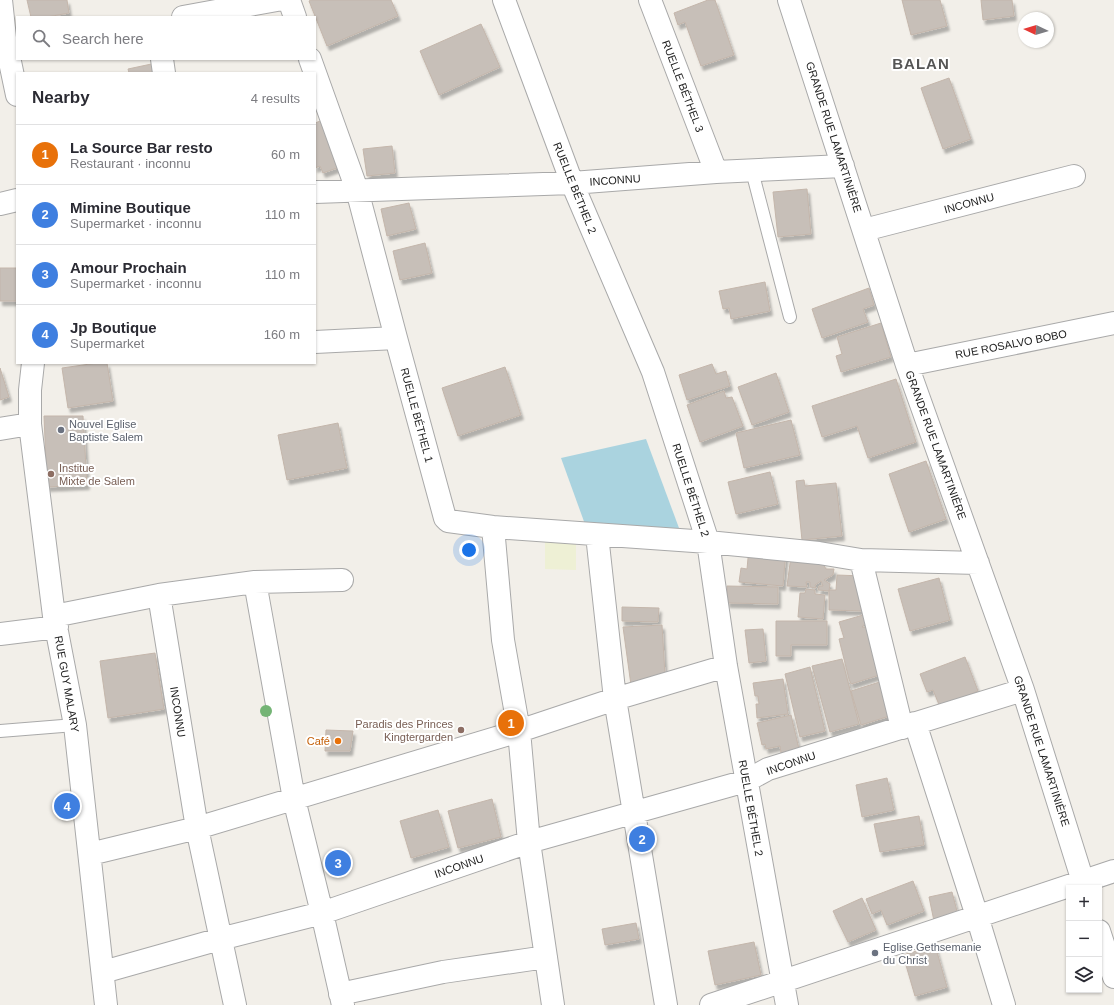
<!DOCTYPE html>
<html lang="en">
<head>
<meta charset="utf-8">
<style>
	:root { --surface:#fff; --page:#f7f7f7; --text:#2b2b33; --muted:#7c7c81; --line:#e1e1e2; --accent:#db2777 }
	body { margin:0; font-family:Arial,sans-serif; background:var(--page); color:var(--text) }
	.controls { position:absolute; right:12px; bottom:12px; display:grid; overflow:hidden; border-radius:0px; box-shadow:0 1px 3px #0004 }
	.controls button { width:36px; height:36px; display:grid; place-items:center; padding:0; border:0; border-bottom:1px solid var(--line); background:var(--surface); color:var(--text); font:20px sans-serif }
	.compass { position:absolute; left:1018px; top:12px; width:36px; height:36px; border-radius:50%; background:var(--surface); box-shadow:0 1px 3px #0004; rotate:274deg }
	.you { position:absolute; left:469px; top:550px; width:14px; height:14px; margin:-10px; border:3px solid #fff; border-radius:50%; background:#1a73e8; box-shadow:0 0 0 6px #1a73e833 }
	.badge { display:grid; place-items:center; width:26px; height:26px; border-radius:50%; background:var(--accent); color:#fff; font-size:13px; font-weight:700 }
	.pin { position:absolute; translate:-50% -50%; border:2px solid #fff; box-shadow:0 1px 4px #0006 }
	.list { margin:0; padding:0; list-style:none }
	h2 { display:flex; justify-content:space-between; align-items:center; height:52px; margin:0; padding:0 16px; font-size:17px }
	h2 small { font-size:13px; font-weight:400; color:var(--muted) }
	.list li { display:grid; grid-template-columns:26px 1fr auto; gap:12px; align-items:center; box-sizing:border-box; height:60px; padding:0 16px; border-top:1px solid var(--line) }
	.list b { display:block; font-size:15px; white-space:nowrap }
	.list p { margin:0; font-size:13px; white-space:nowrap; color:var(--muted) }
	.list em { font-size:13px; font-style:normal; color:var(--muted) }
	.icon { flex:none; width:22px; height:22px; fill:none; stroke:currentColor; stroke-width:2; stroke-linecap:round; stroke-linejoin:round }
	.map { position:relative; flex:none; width:1114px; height:1005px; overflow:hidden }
	.search { position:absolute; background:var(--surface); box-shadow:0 1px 3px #0004; left:16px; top:16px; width:300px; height:44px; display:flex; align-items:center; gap:10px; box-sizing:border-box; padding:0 14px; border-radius:0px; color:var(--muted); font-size:15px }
	.panel { position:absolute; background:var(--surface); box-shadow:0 1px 3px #0004; left:16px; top:72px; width:300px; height:292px; border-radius:0px }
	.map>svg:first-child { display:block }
	.farmland { fill:#eef0d5 }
	.water { fill:#aad3df }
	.building { fill:#c7bfb8; stroke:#c4b6ab; filter:url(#shadow) }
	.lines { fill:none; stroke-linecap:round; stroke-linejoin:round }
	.service-casing { stroke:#a9a9a9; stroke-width:14 }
	.minor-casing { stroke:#a9a9a9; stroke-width:24 }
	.service { stroke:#fff; stroke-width:12 }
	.minor { stroke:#fff; stroke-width:22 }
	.tree { fill:#74b475 }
	.worship-dot { fill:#6b7280; stroke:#fff; stroke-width:1.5 }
	.education-dot { fill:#8d6e63; stroke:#fff; stroke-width:1.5 }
	.food-dot { fill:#e8710a; stroke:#fff; stroke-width:1.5 }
	.labels { text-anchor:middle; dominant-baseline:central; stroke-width:4; stroke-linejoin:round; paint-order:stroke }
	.street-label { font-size:11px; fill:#222; stroke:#fff }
	.worship-label { font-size:11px; fill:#5b616d; stroke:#fff; text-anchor:start }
	.education-label { font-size:11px; fill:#785e54; stroke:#fff; text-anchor:start }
	.food-label { font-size:11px; fill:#c56008; stroke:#fff; text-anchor:end }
	.district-label { font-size:15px; font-weight:bold; letter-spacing:1px; fill:#555; stroke:#fff }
</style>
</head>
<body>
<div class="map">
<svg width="1114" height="1005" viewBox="0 0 1114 1005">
	<defs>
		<filter id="shadow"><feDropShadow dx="2.5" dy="4.5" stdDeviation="1" flood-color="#0004"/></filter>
	</defs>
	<rect width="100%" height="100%" fill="#f2efe9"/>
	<path class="farmland" d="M545 539 576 540V570L545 569Z"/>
	<path class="water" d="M646 439 679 528 586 527 561 458Z"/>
	<path class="building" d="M27 0H67L69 13 47 17H31Z
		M311 0H391L398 16 327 46 309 1Z
		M708 0H715L734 55 701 66 685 22 678 25 674 13Z
		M902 0H940L947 26 911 35Z
		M981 0H1012L1014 16 983 20Z
		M481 24 500 67 439 95 420 51Z
		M156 63 158 73H129L128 69Z
		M949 78 971 139 943 149 921 88Z
		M323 120 340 167 323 173 320 166 315 168V123Z
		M392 146 395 173 367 176 363 149Z
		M807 189 811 234 778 237 773 192Z
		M409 203 416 229 387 236 381 209Z
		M425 243 432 273 400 280 393 251Z
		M0 268H17V301H0Z
		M765 282 770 311 731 319 729 308 723 309 719 291Z
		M869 288 874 305 863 309 868 322 822 338 812 309Z
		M881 323 891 357 841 372 836 356 842 354 837 337Z
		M97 363H107L113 401 68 408 62 368Z
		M712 364 716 374 726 371 730 386 687 400 679 375Z
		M505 367 521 415 458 436 442 388Z
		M0 368 9 397 0 400Z
		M776 373 789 412 752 425 738 387Z
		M896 379 916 442 868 458 857 426 822 437 812 406Z
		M724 391 726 398 732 397 743 426 700 442 687 405Z
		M44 416H83L87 485 47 487Z
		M791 420 800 455 744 468 736 433Z
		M338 423 347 468 287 480 278 435Z
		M926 461 946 519 909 532 889 474Z
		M770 472 778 504 736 514 728 482Z
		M804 480 805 486 836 483 842 536 802 540 796 481Z
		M749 547 786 550 783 586 739 582 741 568 747 569Z
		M791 556 819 557 826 569H834L833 575 824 580 830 584 829 591 818 590 819 586H823L821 581 815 585 816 588 810 587V582H806L807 587 787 586Z
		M837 575 863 576V611L829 610V590H836Z
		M939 578 950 620 910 631 898 589Z
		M727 586 778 587V604L727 603Z
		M806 589 815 590V594L825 595 823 619 798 617 800 593H805Z
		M622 607 659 608 658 622 622 621Z
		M870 613 871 617 862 627 870 628 886 673 851 684 849 679 839 639 844 638 839 622Z
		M776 621H827V645H791V656H776Z
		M662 625 665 675 631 685 623 627Z
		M763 629 766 661 749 663 745 630Z
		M155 653 164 709 108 718 100 661Z
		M965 657 978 691 940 707 933 690 927 692 920 674Z
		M842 659 859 724 830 732 812 666Z
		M810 667 825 731 800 737 785 674Z
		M783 679 788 714 757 718 756 704H759L758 696H755L753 683Z
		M886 680 896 714 861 725 851 691Z
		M791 715 799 749 781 753 780 746 766 749 765 744 762 745 757 723Z
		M326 730 353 731 350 751H325Z
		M887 778 894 810 862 817 856 785Z
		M70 796 74 813 61 816 58 799Z
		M492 799 501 837 458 848 448 811Z
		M438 810 449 847 411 858 400 821Z
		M919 816 924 845 880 852 874 824Z
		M913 881 924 911 887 925 881 910 872 914 866 899Z
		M952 892 958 915 934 921 929 897Z
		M862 898 876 930 848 942 833 911Z
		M636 923 639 939 605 945 602 929Z
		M754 942 761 975 715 985 708 951Z
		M935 945 947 987 915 996 903 955Z"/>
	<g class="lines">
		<g class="service-casing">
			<path id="service" d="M752 171 790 317
				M0 731 75 725"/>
		</g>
		<g class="minor-casing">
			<path id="minor" d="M1 0 5 38 17 95
				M289 0 295 17
				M504 0 572 183 653 372 708 542 726 666 787 1005
				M650 0 716 172
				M789 0 907 365 1023 690 1085 888
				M183 17 277 0
				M162 59 164 73
				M310 59 357 190 396 338 445 518 448 521 493 527 708 542 819 553 861 560 902 728
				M315 192 572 183 716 172 843 166
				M0 204 17 200
				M864 230 1074 176
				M315 342 396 338
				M33 363 30 390V424L54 616 75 725 106 1005
				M907 365 1114 323
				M0 429 30 424
				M493 527 503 640 519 731 529 842 553 1005
				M597 535 615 699 666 1005
				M861 560 978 563
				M255 582 294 799 322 913 343 1005
				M159 595 197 828 235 1005
				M54 616 159 595 255 582 342 580
				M0 634 57 627
				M915 723 977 916 1004 1005
				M90 854 197 828 519 731 615 699 726 666
				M1099 931 1114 977
				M103 972 220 939 322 913 529 842 746 781 768 769 1023 690
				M340 994 443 972 546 957
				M711 1005 1114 871"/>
		</g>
		<use href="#service" class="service"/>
		<use href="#minor" class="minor"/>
	</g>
	<circle class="tree" cx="266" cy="711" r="6"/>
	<g class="worship-dot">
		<circle cx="61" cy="430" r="4"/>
		<circle cx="875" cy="953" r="4"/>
	</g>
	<g class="education-dot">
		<circle cx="51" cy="474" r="4"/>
		<circle cx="461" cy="730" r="4"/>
	</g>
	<circle class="food-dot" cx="338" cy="741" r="4"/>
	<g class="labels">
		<g class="street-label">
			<text transform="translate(683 86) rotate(69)">RUELLE BÉTHEL 3</text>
			<text transform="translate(834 137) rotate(72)">GRANDE RUE LAMARTINIÈRE</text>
			<text transform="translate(615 180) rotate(-4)">INCONNU</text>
			<text transform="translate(575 188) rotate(68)">RUELLE BÉTHEL 2</text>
			<text transform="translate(969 203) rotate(-15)">INCONNU</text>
			<text transform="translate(1011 344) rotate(-11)">RUE ROSALVO BOBO</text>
			<text transform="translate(417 415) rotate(75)">RUELLE BÉTHEL 1</text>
			<text transform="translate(936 445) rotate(70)">GRANDE RUE LAMARTINIÈRE</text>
			<text transform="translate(691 490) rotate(72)">RUELLE BÉTHEL 2</text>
			<text transform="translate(67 684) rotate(80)">RUE GUY MALARY</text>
			<text transform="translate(178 712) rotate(81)">INCONNU</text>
			<text transform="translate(1042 751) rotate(72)">GRANDE RUE LAMARTINIÈRE</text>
			<text transform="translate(791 763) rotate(-19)">INCONNU</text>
			<text transform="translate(751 808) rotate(80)">RUELLE BÉTHEL 2</text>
			<text transform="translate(459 866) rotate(-19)">INCONNU</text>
		</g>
		<g class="worship-label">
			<text x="69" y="424">Nouvel Eglise<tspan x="69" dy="13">Baptiste Salem</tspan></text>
			<text x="883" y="947">Eglise Gethsemanie<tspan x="883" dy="13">du Christ</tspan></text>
		</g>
		<g class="education-label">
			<text x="59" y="468">Institue<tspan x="59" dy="13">Mixte de Salem</tspan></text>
			<text x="453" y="724" text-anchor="end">Paradis des Princes<tspan x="453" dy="13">Kingtergarden</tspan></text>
		</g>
		<g class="food-label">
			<text x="330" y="741">Café</text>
		</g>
		<g class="district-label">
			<text x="921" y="63">BALAN</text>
		</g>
	</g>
</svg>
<div class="controls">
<button>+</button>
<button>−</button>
<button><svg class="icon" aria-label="layers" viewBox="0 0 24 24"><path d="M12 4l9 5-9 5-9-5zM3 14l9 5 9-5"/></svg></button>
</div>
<svg class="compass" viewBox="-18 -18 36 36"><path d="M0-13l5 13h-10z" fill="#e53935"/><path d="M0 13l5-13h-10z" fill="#7c7c81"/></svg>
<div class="you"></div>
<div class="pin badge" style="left:511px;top:723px;background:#e8710a">1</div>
<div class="pin badge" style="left:642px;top:839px;background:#3f7fe0">2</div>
<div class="pin badge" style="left:338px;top:863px;background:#3f7fe0">3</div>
<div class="pin badge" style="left:67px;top:806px;background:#3f7fe0">4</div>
<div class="search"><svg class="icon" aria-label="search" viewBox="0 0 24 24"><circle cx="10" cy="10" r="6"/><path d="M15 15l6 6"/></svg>Search here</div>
<section class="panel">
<h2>Nearby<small>4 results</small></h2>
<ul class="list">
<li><span class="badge" style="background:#e8710a">1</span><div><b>La Source Bar resto</b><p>Restaurant · inconnu</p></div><em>60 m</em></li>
<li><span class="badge" style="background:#3f7fe0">2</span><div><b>Mimine Boutique</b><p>Supermarket · inconnu</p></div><em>110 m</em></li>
<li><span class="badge" style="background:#3f7fe0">3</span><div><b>Amour Prochain</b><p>Supermarket · inconnu</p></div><em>110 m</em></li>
<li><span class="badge" style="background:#3f7fe0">4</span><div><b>Jp Boutique</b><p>Supermarket</p></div><em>160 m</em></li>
</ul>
</section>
</div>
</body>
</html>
